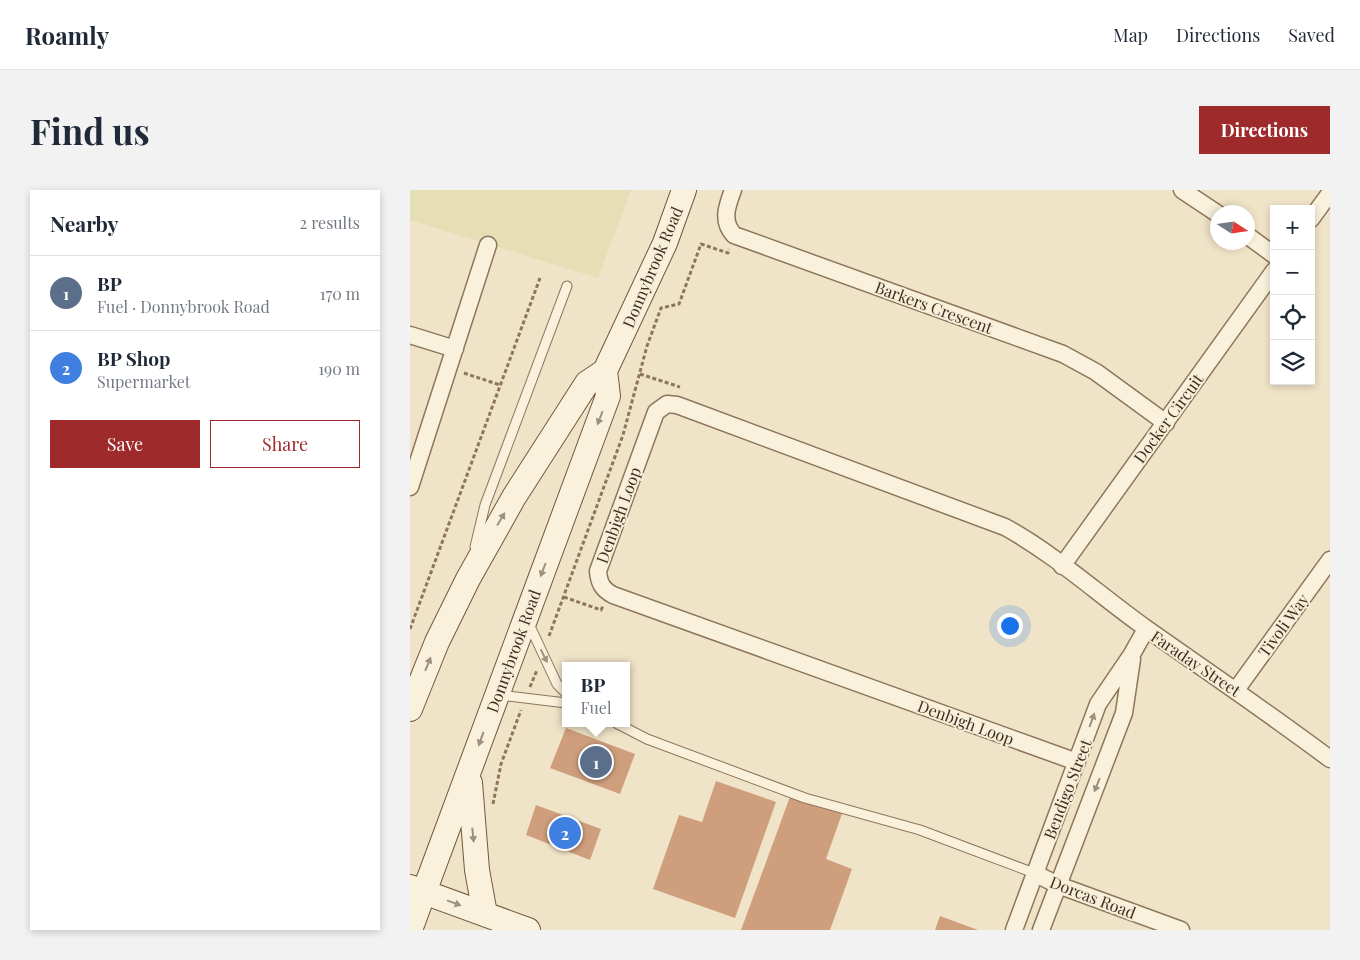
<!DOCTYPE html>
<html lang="en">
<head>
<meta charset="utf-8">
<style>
	:root { --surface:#fff; --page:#f2f2f3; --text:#1f2937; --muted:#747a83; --line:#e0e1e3; --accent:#9e2a2b }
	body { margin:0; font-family:"Playfair Display",serif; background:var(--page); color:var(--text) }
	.controls { position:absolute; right:15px; top:15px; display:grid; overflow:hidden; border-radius:0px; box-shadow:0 2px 8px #0003 }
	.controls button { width:45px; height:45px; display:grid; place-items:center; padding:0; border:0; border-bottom:1px solid var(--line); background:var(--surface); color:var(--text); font:25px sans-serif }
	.compass { position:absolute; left:800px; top:15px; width:45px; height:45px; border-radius:50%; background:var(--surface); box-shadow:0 2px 8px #0003; rotate:102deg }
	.you { position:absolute; left:599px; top:435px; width:18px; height:18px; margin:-12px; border:4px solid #fff; border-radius:50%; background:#1a73e8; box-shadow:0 0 0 8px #1a73e833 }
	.badge { display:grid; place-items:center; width:32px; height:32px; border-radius:50%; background:var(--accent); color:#fff; font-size:16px; font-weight:700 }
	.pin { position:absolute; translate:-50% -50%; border:2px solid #fff; box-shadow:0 1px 5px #0006 }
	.popup { position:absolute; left:152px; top:472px; width:68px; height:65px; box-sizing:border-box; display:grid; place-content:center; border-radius:0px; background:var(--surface); filter:drop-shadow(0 1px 4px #0005); font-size:16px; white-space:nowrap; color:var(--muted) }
	.popup b { font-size:19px; color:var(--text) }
	.popup::after { content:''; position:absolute; left:50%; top:100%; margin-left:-10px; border:10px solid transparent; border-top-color:var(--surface) }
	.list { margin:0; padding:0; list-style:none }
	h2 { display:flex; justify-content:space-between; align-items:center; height:65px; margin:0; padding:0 20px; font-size:21px }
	h2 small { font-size:16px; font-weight:400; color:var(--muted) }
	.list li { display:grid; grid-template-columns:32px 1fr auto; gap:15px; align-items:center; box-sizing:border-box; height:75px; padding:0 20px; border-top:1px solid var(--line) }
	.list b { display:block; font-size:19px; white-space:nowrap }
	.list p { margin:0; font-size:16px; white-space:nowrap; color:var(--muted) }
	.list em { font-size:16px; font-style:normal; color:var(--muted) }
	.actions { display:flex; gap:10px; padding:15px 20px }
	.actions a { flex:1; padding:11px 0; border:1px solid var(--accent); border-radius:0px; text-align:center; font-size:18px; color:var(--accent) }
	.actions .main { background:var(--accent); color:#fff }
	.icon { flex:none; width:28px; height:28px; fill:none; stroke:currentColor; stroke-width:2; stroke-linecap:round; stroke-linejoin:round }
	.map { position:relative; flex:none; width:920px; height:740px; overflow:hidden; border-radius:0px }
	header { display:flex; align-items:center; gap:30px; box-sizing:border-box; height:70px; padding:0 25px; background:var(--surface); border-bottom:1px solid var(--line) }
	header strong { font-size:24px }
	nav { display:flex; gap:28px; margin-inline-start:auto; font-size:18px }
	.intro { display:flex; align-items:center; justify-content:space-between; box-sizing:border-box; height:120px; padding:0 30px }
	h1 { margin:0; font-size:35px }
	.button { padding:12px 22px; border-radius:0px; background:var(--accent); color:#fff; font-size:18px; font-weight:700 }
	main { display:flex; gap:30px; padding:0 30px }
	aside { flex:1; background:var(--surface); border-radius:0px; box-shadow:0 2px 8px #0003 }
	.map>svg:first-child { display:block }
	.farmland { fill:#e6deb5 }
	.building { fill:#cf9f7d }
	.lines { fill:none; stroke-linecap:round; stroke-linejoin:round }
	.lane-casing { stroke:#8d765c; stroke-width:11 }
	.street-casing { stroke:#8d765c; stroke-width:19 }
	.secondary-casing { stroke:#6f573f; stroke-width:26 }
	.path { stroke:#8d765c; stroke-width:3; stroke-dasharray:4 2.5; stroke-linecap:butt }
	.lane { stroke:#faf1dc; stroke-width:9 }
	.street { stroke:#faf1dc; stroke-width:16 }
	.secondary { stroke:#faf1dc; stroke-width:24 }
	.oneway { fill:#9c907e }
	.labels { text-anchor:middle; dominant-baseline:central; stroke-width:4; stroke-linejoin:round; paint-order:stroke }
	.street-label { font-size:16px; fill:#3d2e20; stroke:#f7eed8 }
</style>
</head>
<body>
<header>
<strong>Roamly</strong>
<nav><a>Map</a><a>Directions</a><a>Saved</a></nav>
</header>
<div class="intro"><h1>Find us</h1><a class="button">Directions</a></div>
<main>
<aside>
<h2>Nearby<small>2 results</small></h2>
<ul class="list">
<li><span class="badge" style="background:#5c6f8a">1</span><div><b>BP</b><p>Fuel · Donnybrook Road</p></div><em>170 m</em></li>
<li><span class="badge" style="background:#3f7fe0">2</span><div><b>BP Shop</b><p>Supermarket</p></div><em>190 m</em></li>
</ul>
<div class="actions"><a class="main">Save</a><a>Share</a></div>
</aside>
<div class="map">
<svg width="920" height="740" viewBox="0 0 920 740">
	<rect width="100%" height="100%" fill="#f0e4c8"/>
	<path class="farmland" d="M0 0H221L188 88 0 30Z"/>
	<path class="building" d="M156 538 225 564 210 604 140 578Z
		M306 591 366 612 325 728 243 699 269 625 292 632Z
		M381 604 433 621 416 669 442 679 420 740H331Z
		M126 615 191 639 180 670 116 645Z
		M530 726 568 740H525Z"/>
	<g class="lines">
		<g class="lane-casing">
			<path id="lane" d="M65 357 75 315 157 96
				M118 432 147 494 156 503
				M89 505 156 513
				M206 533 237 549 395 608 510 640 624 683"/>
		</g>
		<g class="street-casing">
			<path id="street" d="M323 0C317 16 311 31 324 45L653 164 686 182 756 233
				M772 0 808 24
				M901 29 920 3
				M838 46 864 65
				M0 145 45 159
				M0 297 78 55
				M652 376 864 81
				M826 500 920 370
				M667 572 203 405C192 399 189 393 188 381L246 222 257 214 267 215 595 337C646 365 689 405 737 439 798 482 860 524 920 569
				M624 683 648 695 771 740
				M604 740 688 514 722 464 736 439
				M631 740 714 523 722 469"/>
		</g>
		<g class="secondary-casing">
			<path id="secondary" d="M0 519 27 452 58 389 104 307 177 193 195 181 255 53 274 0
				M60 593 67 680 75 724
				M0 697 118 740
				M0 740 198 206 195 181"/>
		</g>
		<path class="path" d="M54 183 90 195
			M230 184 270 197
			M154 407 191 420 193 416
			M0 439 130 88
			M139 446 213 245 237 156 251 118 269 114 291 54 318 63 319 59
			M120 497 127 480
			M83 614 91 574 111 520"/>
		<use href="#lane" class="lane"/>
		<use href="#street" class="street"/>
		<use href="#secondary" class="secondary"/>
	</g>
	<defs><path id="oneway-solid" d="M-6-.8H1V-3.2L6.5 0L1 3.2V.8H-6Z" transform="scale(1.25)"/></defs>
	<g class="oneway">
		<use href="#oneway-solid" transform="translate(190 228) rotate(111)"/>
		<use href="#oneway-solid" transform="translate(91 329) rotate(-59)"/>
		<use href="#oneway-solid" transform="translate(133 380) rotate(111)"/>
		<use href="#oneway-solid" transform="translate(134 466) rotate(64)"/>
		<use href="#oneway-solid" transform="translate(18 474) rotate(-68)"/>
		<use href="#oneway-solid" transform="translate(682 530) rotate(-70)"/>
		<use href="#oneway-solid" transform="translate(71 549) rotate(110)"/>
		<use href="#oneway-solid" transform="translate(687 595) rotate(112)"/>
		<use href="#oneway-solid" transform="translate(63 645) rotate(84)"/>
		<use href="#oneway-solid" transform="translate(44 713) rotate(20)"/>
	</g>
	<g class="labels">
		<g class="street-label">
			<text transform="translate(242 77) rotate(-67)">Donnybrook Road</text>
			<text transform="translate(524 117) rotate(20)">Barkers Crescent</text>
			<text transform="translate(758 228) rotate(-54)">Docker Circuit</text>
			<text transform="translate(208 325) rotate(-70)">Denbigh Loop</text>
			<text transform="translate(873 435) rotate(-54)">Tivoli Way</text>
			<text transform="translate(103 461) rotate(-70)">Donnybrook Road</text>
			<text transform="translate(786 473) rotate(34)">Faraday Street</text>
			<text transform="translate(556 532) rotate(20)">Denbigh Loop</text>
			<text transform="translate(657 599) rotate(-69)">Bendigo Street</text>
			<text transform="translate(683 707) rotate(21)">Dorcas Road</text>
		</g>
	</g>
</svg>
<div class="controls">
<button>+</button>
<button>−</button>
<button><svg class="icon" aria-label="locate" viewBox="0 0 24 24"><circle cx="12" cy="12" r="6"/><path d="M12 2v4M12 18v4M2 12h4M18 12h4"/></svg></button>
<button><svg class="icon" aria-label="layers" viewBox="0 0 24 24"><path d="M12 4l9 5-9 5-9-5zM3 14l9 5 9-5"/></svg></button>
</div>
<svg class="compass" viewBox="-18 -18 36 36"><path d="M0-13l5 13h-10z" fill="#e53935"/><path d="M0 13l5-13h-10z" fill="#747a83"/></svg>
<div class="you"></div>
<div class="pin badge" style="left:186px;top:572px;background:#5c6f8a">1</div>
<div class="popup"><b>BP</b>Fuel</div>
<div class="pin badge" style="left:155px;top:643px;background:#3f7fe0">2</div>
</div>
</main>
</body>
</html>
